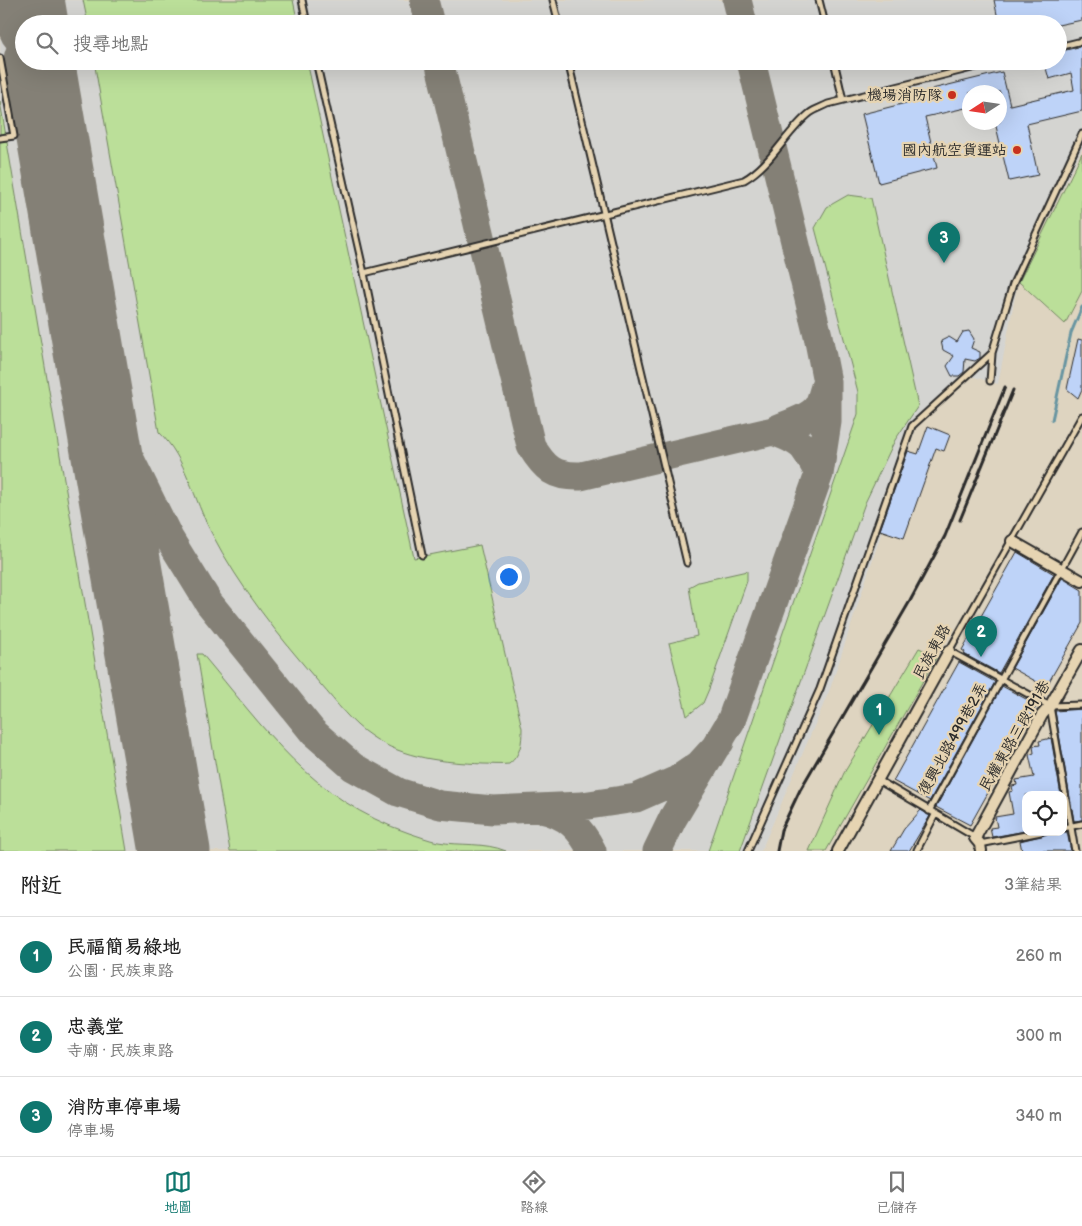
<!DOCTYPE html>
<html lang="zh-TW">
<head>
<meta charset="utf-8">
<style>
	:root { --surface:#fff; --page:#f2f2f2; --text:#222; --muted:#767676; --line:#e0e0e0; --accent:#0f766e }
	body { margin:0; font-family:"Balsamiq Sans","LXGW WenKai TC",sans-serif; background:var(--page); color:var(--text) }
	.controls { position:absolute; right:15px; bottom:15px; display:grid; overflow:hidden; border-radius:10px; box-shadow:0 5px 20px #0002 }
	.controls button { width:45px; height:45px; display:grid; place-items:center; padding:0; border:0; border-bottom:1px solid var(--line); background:var(--surface); color:var(--text); font:25px sans-serif }
	.compass { position:absolute; left:962px; top:85px; width:45px; height:45px; border-radius:50%; background:var(--surface); box-shadow:0 5px 20px #0002; rotate:258deg }
	.you { position:absolute; left:508px; top:576px; width:18px; height:18px; margin:-12px; border:4px solid #fff; border-radius:50%; background:#1a73e8; box-shadow:0 0 0 8px #1a73e833 }
	.badge { display:grid; place-items:center; width:32px; height:32px; border-radius:50%; background:var(--accent); color:#fff; font-size:16px; font-weight:700 }
	.pin { position:absolute; translate:-50% -41px; filter:drop-shadow(0 1px 2px #0008) }
	.pin::after { content:''; position:absolute; top:26px; width:18px; height:15px; background:inherit; clip-path:polygon(0 0,100% 0,50% 100%) }
	.list { margin:0; padding:0; list-style:none }
	h2 { display:flex; justify-content:space-between; align-items:center; height:65px; margin:0; padding:0 20px; font-size:21px }
	h2 small { font-size:16px; font-weight:400; color:var(--muted) }
	.list li { display:grid; grid-template-columns:32px 1fr auto; gap:15px; align-items:center; box-sizing:border-box; height:80px; padding:0 20px; border-top:1px solid var(--line) }
	.list b { display:block; font-size:19px; white-space:nowrap }
	.list p { margin:0; font-size:16px; white-space:nowrap; color:var(--muted) }
	.list em { font-size:16px; font-style:normal; color:var(--muted) }
	.icon { flex:none; width:28px; height:28px; fill:none; stroke:currentColor; stroke-width:2; stroke-linecap:round; stroke-linejoin:round }
	.map { position:relative; flex:none; width:1082px; height:851px; overflow:hidden }
	.search { position:absolute; background:var(--surface); box-shadow:0 5px 20px #0002; left:15px; right:15px; top:15px; height:55px; display:flex; align-items:center; gap:12px; box-sizing:border-box; padding:0 18px; border-radius:28px; color:var(--muted); font-size:19px }
	.sheet { height:305px; background:var(--surface) }
	nav { display:flex; justify-content:space-around; align-items:center; box-sizing:border-box; height:70px; border-top:1px solid var(--line); background:var(--surface); font-size:14px; color:var(--muted) }
	nav a { display:grid; justify-items:center; gap:2px }
	nav .on { color:var(--accent) }
	.map>svg:first-child { display:block }
	.built { fill:#d4d4d1; fill-rule:evenodd }
	.green { fill:#bbdf99; stroke:#738562 }
	.lines { fill:none; stroke-linecap:round; stroke-linejoin:round }
	.stream { stroke:#6895a1; stroke-width:3 }
	.taxiway { stroke:#848076; stroke-width:29 }
	.runway { stroke:#848076; stroke-width:71 }
	.building { fill:#bed3f8; stroke:#2b2b2b }
	.lane-casing { stroke:#2b2b2b; stroke-width:9 }
	.street-casing { stroke:#2b2b2b; stroke-width:14 }
	.lane { stroke:#e6d4b2; stroke-width:5 }
	.street { stroke:#e6d4b2; stroke-width:10 }
	.rail { stroke:#2b2b2b; stroke-width:3 }
	.poi-dot { fill:#c8321e; stroke:#e6d4b2; stroke-width:2 }
	.labels { text-anchor:middle; dominant-baseline:central; stroke-width:4.5; stroke-linejoin:round; paint-order:stroke }
	.poi-label { font-size:15px; fill:#2b2b2b; stroke:#e6d4b2; text-anchor:end }
	.street-label { font-size:15px; fill:#2b2b2b; stroke:#e6d4b2 }
</style>
</head>
<body>
<div class="map">
<svg width="1082" height="851" viewBox="0 0 1082 851">
	<rect width="100%" height="100%" fill="#ded4c0"/>
	<filter id="ink" filterUnits="userSpaceOnUse"><feTurbulence type="fractalNoise" baseFrequency=".02" numOctaves="2"/><feDisplacementMap in="SourceGraphic" scale="10" xChannelSelector="R" yChannelSelector="G"/><feConvolveMatrix kernelMatrix="1 2 1 2 8 2 1 2 1" color-interpolation-filters="sRGB"/></filter>
	<g filter="url(#ink)">
		<path class="built" d="M0 0H1082V149L1018 281 998 384 971 376 916 428 830 689 761 851H0ZM24 24H1058V61H24ZM970 92H1000V122H970Z"/>
		<path class="green" d="M83 0H293L298 24H88Z
			M94 61H307L414 558 480 545 522 728C522 742 521 755 509 764 500 765 492 764 483 764 444 762 404 759 371 736 351 723 337 703 321 685 280 638 240 588 211 532 194 500 186 458 159 432Z
			M0 101 127 851H0Z
			M1082 153V291L1065 324 1019 282Z
			M848 195 871 198 918 406 895 440 865 503 740 851H708L858 414V392L815 228 827 207Z
			M747 571V581L709 689 703 703 687 716 669 643 697 636 689 587 698 582Z
			M919 648 937 656 826 851H809L844 773Z
			M197 654H202C265 729 312 800 409 833 418 836 429 840 438 842 461 846 484 842 506 851H230Z"/>
		<g class="lines">
			<path class="stream" d="M1052 420 1071 333 1082 307"/>
			<path class="taxiway" d="M36 0 40 24
				M424 0 430 24
				M737 0 743 24
				M45 61 80 298 107 394 128 455 169 538 209 603 313 732 353 767 398 792 440 805 493 810 582 806 636 798 677 780 699 765 720 742
				M439 61 531 446C545 469 554 477 581 476L773 431C787 423 810 420 818 406 822 400 823 391 826 384
				M773 431C804 443 804 445 819 474
				M541 809C567 814 581 829 592 851
				M657 851 673 818 731 721 819 474 827 422V382L818 336 751 61"/>
			<path class="runway" d="M29 0 33 24
				M39 61 175 851"/>
		</g>
		<path class="building" d="M994 0H1082V20L1058 25 999 24Z
			M1082 46V111L1027 124 1038 175 1009 181 995 122H1000V92H970V107L925 117 937 168 879 183 862 114 934 96 932 89 1002 72 1010 105 1074 90 1071 73 1049 79 1044 61H1058V52Z
			M969 331 974 339 971 348 980 352V358L975 361 965 359 964 372 959 376H952L947 366 954 356 943 350 941 341 949 337 957 342 963 332Z
			M1078 339 1082 340V389L1078 398 1067 389Z
			M928 426 950 435 944 451 936 448 904 538 880 530 908 451 918 454Z
			M1017 552 1054 574 999 673 964 654 965 652 962 650Z
			M1062 578 1082 590V623L1046 687 1012 668Z
			M959 662 995 682 928 804 930 801 893 781Z
			M1002 686 1037 705 970 825 936 807Z
			M1082 709V820L1074 821 1055 711Z
			M1051 738 1061 795H1026V831L992 837 990 828 997 827 995 817 1013 814 1009 792 1013 791 1012 786 1017 785 1016 780 1034 777 1029 755 1034 753 1033 746 1040 745 1039 741Z
			M921 810 930 816 909 851H891L904 829Z
			M1056 832H1067L1071 851H1022L1020 841Z"/>
		<g class="lines">
			<g class="lane-casing">
				<path id="lane" d="M302 0 307 24
					M553 0 559 24
					M819 0 825 24
					M1058 47 1082 41
					M0 58 14 136 0 138
					M316 61 364 273 422 555
					M568 61 687 563
					M834 61 843 100
					M364 273 744 180C772 164 786 132 810 113 815 109 823 107 828 104L1000 61
					M990 381 992 354
					M1082 416 949 651 1050 706 1082 705
					M1050 706 1075 851
					M878 780 975 837
					M929 811 1082 532
					M1063 828 1082 824
					M980 844 1041 832
					M917 850 935 815
					M748 851 820 689 912 426 992 353 1013 284 1082 134"/>
			</g>
			<g class="street-casing">
				<path id="street" d="M1012 541 1082 581
					M838 851 949 651
					M981 851 980 844 975 838 1042 715 1050 706 1082 650"/>
			</g>
			<use href="#lane" class="lane"/>
			<use href="#street" class="street"/>
			<path class="rail" d="M960 520 1013 390
				M777 851 781 830 800 790 910 601 945 536 1005 387"/>
		</g>
	</g>
	<g class="poi-dot">
		<circle cx="952" cy="95" r="5"/>
		<circle cx="1017" cy="150" r="5"/>
	</g>
	<g class="labels">
		<g class="poi-label">
			<text x="942" y="95">機場消防隊</text>
			<text x="1007" y="150">國內航空貨運站</text>
		</g>
		<g class="street-label">
			<text transform="translate(932 652) rotate(-61)">民族東路</text>
			<text transform="translate(1015 736) rotate(-60)">民權東路三段191巷</text>
			<text transform="translate(953 739) rotate(-61)">復興北路499巷2弄</text>
		</g>
	</g>
</svg>
<div class="controls">
<button><svg class="icon" aria-label="locate" viewBox="0 0 24 24"><circle cx="12" cy="12" r="6"/><path d="M12 2v4M12 18v4M2 12h4M18 12h4"/></svg></button>
</div>
<svg class="compass" viewBox="-18 -18 36 36"><path d="M0-13l5 13h-10z" fill="#e53935"/><path d="M0 13l5-13h-10z" fill="#767676"/></svg>
<div class="you"></div>
<div class="pin badge" style="left:879px;top:735px">1</div>
<div class="pin badge" style="left:981px;top:657px">2</div>
<div class="pin badge" style="left:944px;top:263px">3</div>
<div class="search"><svg class="icon" aria-label="search" viewBox="0 0 24 24"><circle cx="10" cy="10" r="6"/><path d="M15 15l6 6"/></svg>搜尋地點</div>
</div>
<section class="sheet">
<h2>附近<small>3筆結果</small></h2>
<ul class="list">
<li><span class="badge">1</span><div><b>民福簡易綠地</b><p>公園 · 民族東路</p></div><em>260 m</em></li>
<li><span class="badge">2</span><div><b>忠義堂</b><p>寺廟 · 民族東路</p></div><em>300 m</em></li>
<li><span class="badge">3</span><div><b>消防車停車場</b><p>停車場</p></div><em>340 m</em></li>
</ul>
</section>
<nav>
<a class="on"><svg class="icon" aria-label="map" viewBox="0 0 24 24"><path d="M3 6l6-2 6 2 6-2v14l-6 2-6-2-6 2zM9 4v14M15 6v14"/></svg>地圖</a>
<a><svg class="icon" aria-label="directions" viewBox="0 0 24 24"><path d="M12 3l9 9-9 9-9-9zM9 14v-3h6M13 9l2 2-2 2"/></svg>路線</a>
<a><svg class="icon" aria-label="saved" viewBox="0 0 24 24"><path d="M7 4h10v16l-5-4-5 4z"/></svg>已儲存</a>
</nav>
</body>
</html>
